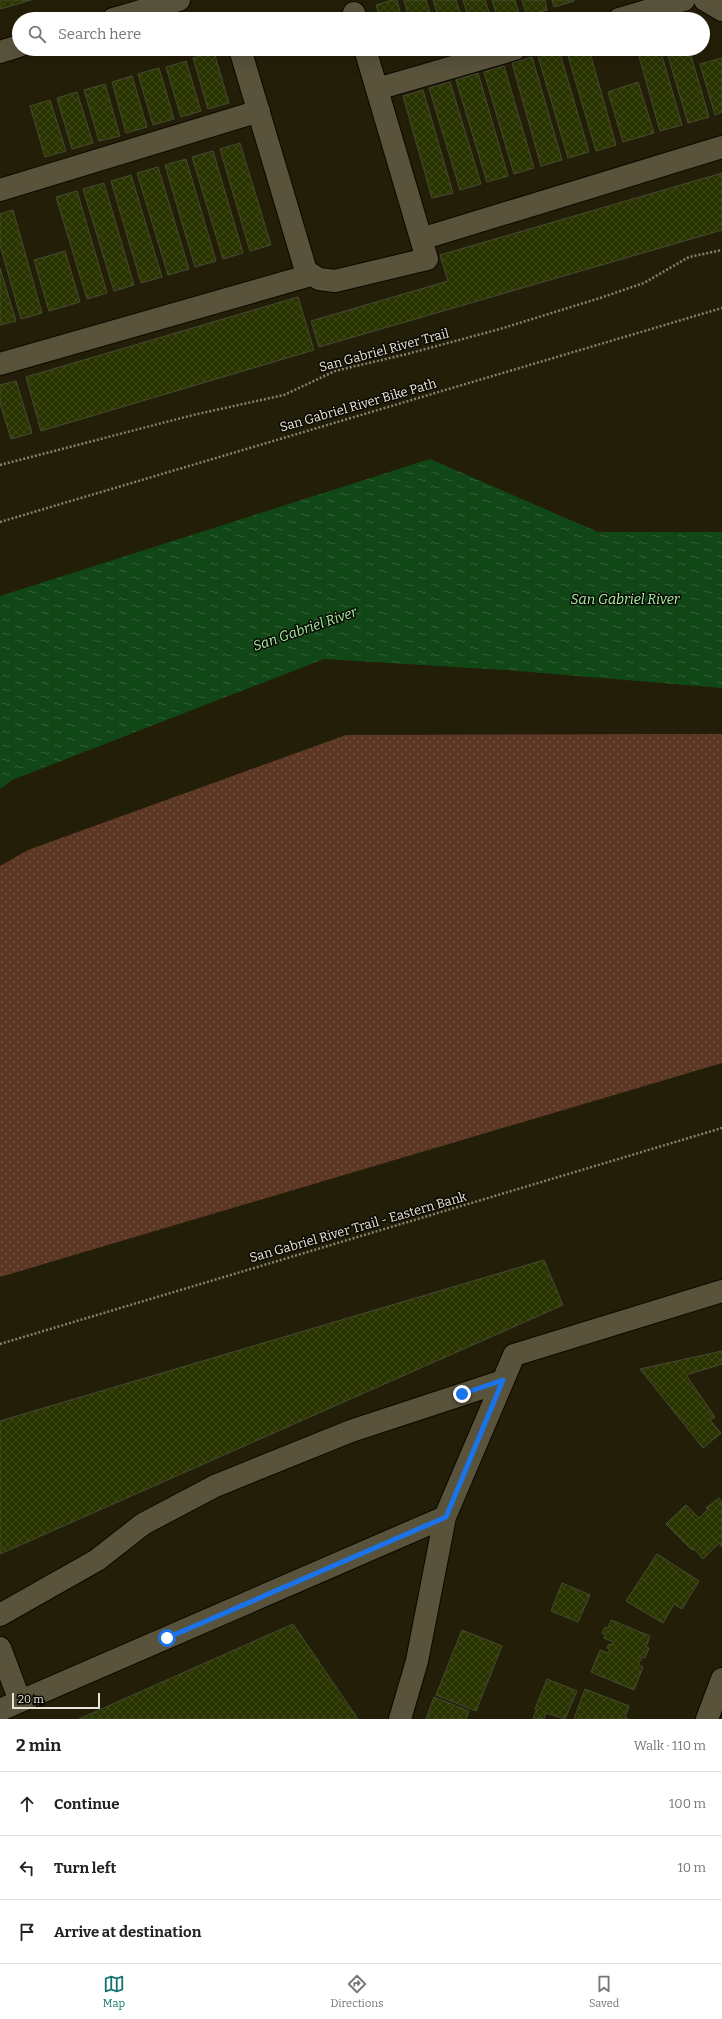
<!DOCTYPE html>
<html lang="en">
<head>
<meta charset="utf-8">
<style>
	:root { --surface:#fff; --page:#f6f6f6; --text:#222; --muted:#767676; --line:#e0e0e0; --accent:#0f766e }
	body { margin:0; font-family:Bitter,serif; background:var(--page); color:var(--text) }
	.scale { position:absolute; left:12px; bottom:10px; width:88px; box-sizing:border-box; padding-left:4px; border:2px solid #e8e6d8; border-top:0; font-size:11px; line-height:14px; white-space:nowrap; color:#e8e6d8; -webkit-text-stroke:3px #0a0802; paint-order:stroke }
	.stop { position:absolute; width:12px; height:12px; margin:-9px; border:3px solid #1a73e8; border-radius:50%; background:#fff }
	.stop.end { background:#1a73e8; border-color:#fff; box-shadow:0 1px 4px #0008 }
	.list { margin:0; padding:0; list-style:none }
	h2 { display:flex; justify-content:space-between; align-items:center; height:52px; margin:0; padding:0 16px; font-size:17px }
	h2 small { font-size:13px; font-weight:400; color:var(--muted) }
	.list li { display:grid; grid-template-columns:26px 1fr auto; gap:12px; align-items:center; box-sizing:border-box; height:64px; padding:0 16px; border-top:1px solid var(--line) }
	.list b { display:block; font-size:15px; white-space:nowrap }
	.list em { font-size:13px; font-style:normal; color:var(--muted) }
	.icon { flex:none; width:22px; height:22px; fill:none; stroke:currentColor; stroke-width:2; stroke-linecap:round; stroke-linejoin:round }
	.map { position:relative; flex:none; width:722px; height:1719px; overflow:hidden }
	.search { position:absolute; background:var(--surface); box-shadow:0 4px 16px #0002; left:12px; right:12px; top:12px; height:44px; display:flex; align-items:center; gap:10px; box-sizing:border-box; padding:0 14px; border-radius:22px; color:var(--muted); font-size:15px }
	.sheet { height:244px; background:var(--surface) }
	nav { display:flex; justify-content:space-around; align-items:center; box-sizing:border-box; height:56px; border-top:1px solid var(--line); background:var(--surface); font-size:11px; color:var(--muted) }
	nav a { display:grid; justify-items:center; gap:2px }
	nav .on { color:var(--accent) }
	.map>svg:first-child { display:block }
	.grass { fill:url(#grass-dots) }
	.water { fill:url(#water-ripples) }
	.building { fill:url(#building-cross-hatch); stroke:#454b35 }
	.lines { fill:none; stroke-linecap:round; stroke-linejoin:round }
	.minor-casing { stroke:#0c0800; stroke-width:24 }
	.path { stroke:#85816f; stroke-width:2.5; stroke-dasharray:2 2; stroke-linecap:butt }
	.minor { stroke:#59533c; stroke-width:22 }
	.route { stroke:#1a73e8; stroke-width:5 }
	.labels { text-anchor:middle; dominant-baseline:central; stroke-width:3; stroke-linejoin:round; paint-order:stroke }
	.street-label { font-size:13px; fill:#e8e6d8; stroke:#0a0802 }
	.water-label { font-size:14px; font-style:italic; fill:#a5f1a6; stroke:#0a0802 }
</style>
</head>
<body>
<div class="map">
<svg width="722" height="1719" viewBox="0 0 722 1719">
	<defs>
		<pattern id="grass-dots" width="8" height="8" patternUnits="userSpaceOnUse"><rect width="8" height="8" fill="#5c3723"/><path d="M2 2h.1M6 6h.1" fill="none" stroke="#735442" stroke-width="1.8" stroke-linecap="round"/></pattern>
		<pattern id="water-ripples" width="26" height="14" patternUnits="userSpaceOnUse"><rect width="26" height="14" fill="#114616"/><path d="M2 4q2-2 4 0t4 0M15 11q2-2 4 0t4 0" fill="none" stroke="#346137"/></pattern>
		<pattern id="building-cross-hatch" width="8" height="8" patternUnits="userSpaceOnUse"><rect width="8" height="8" fill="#2a3400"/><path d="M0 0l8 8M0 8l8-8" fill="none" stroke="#3f4818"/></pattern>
	</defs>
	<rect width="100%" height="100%" fill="#231e08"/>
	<path class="grass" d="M722 734V1063L0 1277V866L28 850 346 735Z"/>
	<path class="water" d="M430 459 598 532H722V688L504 670 324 659 12 780 0 789V596Z"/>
	<path class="building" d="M0 0H31L0 9Z
		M392 0H397L402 19H380L376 5Z
		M404 0H426L432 19H409Z
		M433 0H456L462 19H439Z
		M463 0H485L491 19H469Z
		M492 0H515L520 17 498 19Z
		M522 0H545L547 10 527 16Z
		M552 0H574V1L554 7Z
		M678 14 680 19H662Z
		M388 49H411V50L390 55Z
		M566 49H589L616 145 596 151Z
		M637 49H660L682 125 660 131Z
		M666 49H689L709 117 688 123Z
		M559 50 589 152 568 158 538 56Z
		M214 52 229 103 208 109 193 58Z
		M532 57 562 160 541 166 512 63Z
		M722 58V112L715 115 700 64Z
		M186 61 201 111 181 117 166 67Z
		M504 66 534 168 514 174 484 72Z
		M159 68 174 119 153 125 138 74Z
		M478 73 508 176 487 182 456 80Z
		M132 76 147 127 126 133 112 82Z
		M450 82 481 184 460 190 429 88Z
		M638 82 654 133 623 142 608 92Z
		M105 84 120 136 99 141 84 90Z
		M423 90 453 193 432 198 403 96Z
		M77 92 93 143 72 149 57 98Z
		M50 100 66 151 45 157 30 106Z
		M240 143 271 245 250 251 220 149Z
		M213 151 243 253 223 259 192 157Z
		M186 159 216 261 195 267 165 165Z
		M158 167 189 269 168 275 137 173Z
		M722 173V230L319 347 311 321 448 281 440 255Z
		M131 175 162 277 141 283 111 181Z
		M104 183 134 285 114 291 83 189Z
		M77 191 107 293 87 299 56 197Z
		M13 210 42 313 21 319 0 245V214Z
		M65 251 80 302 49 311 34 260Z
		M0 268 16 321 0 325Z
		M298 297 314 350 41 431 26 377Z
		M16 381 32 433 11 439 0 403V385Z
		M544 1260 563 1305 0 1554V1421Z
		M722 1351V1364L686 1375 715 1417 710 1420 721 1433 703 1448 640 1369Z
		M719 1498 722 1502V1547L719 1543 703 1559 694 1549 692 1550 666 1524 686 1505 699 1518 708 1509 706 1508Z
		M657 1554 699 1581 682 1609 674 1604 663 1623 626 1601Z
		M562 1583 590 1595 578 1622 551 1611Z
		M611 1620 650 1636 646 1647 649 1648 645 1658 642 1657 638 1665 643 1667 634 1690 591 1672 600 1650 608 1653 610 1650 607 1648 609 1644 612 1645 613 1642 604 1638 605 1634 602 1633 605 1627 608 1628Z
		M293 1624 358 1719H79Z
		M462 1630 502 1646 476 1711 436 1695Z
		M547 1679 577 1691 565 1719 546 1713 544 1719 533 1718 537 1709H535Z
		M585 1689 629 1706 625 1717 628 1719H574Z
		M434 1697 469 1711 466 1719H426Z"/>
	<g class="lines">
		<g class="minor-casing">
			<path id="minor" d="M705 0 722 10
				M354 13 356 19
				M113 19 179 0
				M619 19 684 0
				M240 49 306 271 319 279 335 281 427 259 365 49
				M0 52 19 46
				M377 89 515 49
				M0 190 259 111
				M421 239 722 147
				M0 364 311 275
				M0 1615 97 1560 143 1524 215 1486 351 1431 503 1381
				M0 1648 20 1701
				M0 1710 445 1517 514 1355 722 1291
				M400 1719 417 1661 445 1517
				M707 1719 722 1679"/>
		</g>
		<path class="path" d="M0 465 193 415 284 395 335 371 407 354 500 329 600 298 644 283 689 257 722 250
			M0 522 722 308
			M0 1344 722 1128"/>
		<use href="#minor" class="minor"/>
	</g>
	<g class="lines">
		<path class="route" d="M167 1638 446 1517 503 1380 462 1394"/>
	</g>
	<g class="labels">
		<g class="street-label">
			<text transform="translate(384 350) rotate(-15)">San Gabriel River Trail</text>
			<text transform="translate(358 405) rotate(-16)">San Gabriel River Bike Path</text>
			<text transform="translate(358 1227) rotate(-16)">San Gabriel River Trail - Eastern Bank</text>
		</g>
		<g class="water-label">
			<text x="625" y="599">San Gabriel River</text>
			<text transform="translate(305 629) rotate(-19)">San Gabriel River</text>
		</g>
	</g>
</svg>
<div class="scale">20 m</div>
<div class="stop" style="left:167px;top:1638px"></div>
<div class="stop end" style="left:462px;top:1394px"></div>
<div class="search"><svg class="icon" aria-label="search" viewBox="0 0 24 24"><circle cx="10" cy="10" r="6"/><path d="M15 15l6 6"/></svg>Search here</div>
</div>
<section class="sheet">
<h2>2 min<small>Walk · 110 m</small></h2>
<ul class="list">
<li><svg class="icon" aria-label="ahead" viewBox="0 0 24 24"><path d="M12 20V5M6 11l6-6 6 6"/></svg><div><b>Continue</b></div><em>100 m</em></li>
<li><svg class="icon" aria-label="left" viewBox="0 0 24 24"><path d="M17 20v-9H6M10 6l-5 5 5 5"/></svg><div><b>Turn left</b></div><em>10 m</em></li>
<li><svg class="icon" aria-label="arrive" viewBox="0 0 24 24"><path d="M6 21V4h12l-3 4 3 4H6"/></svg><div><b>Arrive at destination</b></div></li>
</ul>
</section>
<nav>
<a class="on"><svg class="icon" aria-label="map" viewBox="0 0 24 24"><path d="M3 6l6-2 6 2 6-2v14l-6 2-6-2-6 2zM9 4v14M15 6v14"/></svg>Map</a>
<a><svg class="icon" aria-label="directions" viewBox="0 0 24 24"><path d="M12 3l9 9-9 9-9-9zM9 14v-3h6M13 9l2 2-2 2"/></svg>Directions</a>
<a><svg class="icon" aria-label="saved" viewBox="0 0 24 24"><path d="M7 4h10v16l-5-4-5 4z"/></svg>Saved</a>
</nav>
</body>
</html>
